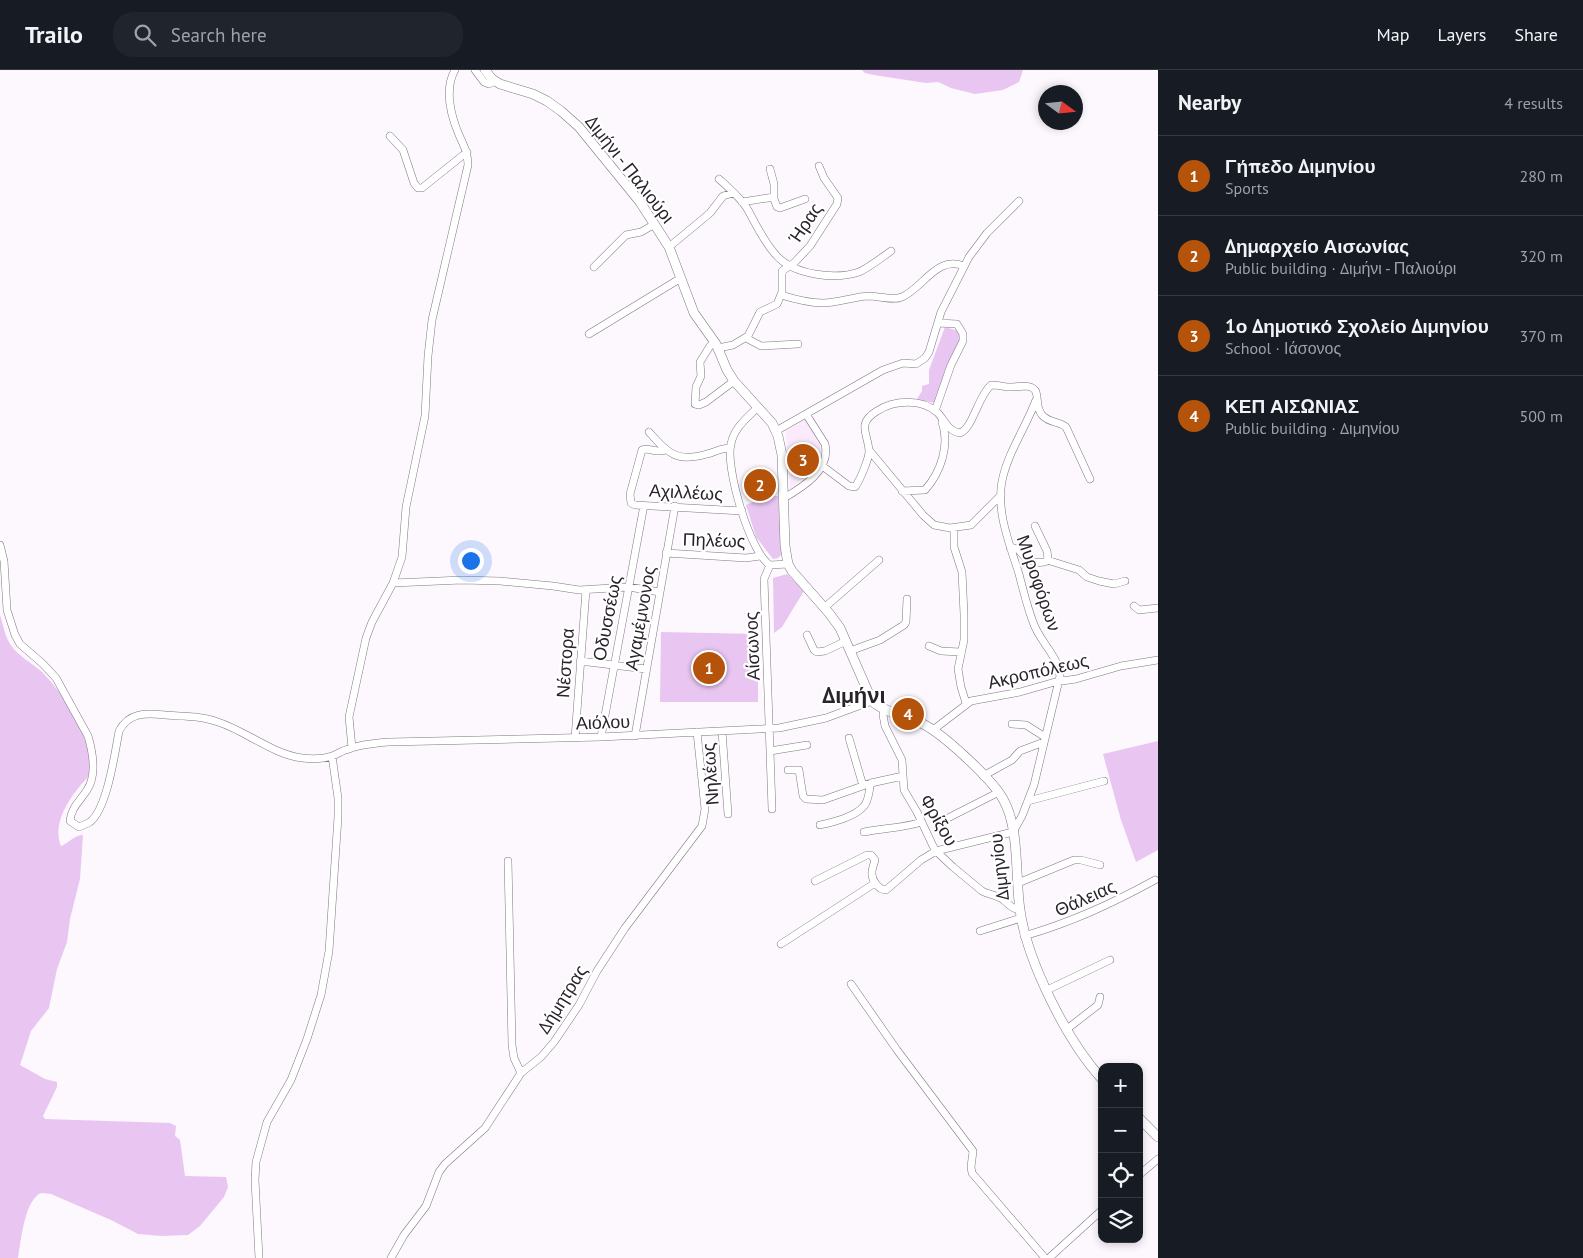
<!DOCTYPE html>
<html lang="en">
<head>
<meta charset="utf-8">
<style>
	:root { --surface:#171b24; --page:#20242c; --text:#f1f3f6; --muted:#9ea1a6; --line:#363941; --accent:#b45309 }
	body { margin:0; font-family:"PT Sans",sans-serif; background:var(--page); color:var(--text) }
	.controls { position:absolute; right:15px; bottom:15px; display:grid; overflow:hidden; border-radius:10px; box-shadow:0 2px 8px #0003 }
	.controls button { width:45px; height:45px; display:grid; place-items:center; padding:0; border:0; border-bottom:1px solid var(--line); background:var(--surface); color:var(--text); font:25px sans-serif }
	.compass { position:absolute; left:1038px; top:15px; width:45px; height:45px; border-radius:50%; background:var(--surface); box-shadow:0 2px 8px #0003; rotate:105deg }
	.you { position:absolute; left:470px; top:490px; width:18px; height:18px; margin:-12px; border:4px solid #fff; border-radius:50%; background:#1a73e8; box-shadow:0 0 0 8px #1a73e833 }
	.badge { display:grid; place-items:center; width:32px; height:32px; border-radius:50%; background:var(--accent); color:#fff; font-size:16px; font-weight:700 }
	.pin { position:absolute; translate:-50% -50%; border:2px solid #fff; box-shadow:0 1px 5px #0006 }
	.list { margin:0; padding:0; list-style:none }
	h2 { display:flex; justify-content:space-between; align-items:center; height:65px; margin:0; padding:0 20px; font-size:21px }
	h2 small { font-size:16px; font-weight:400; color:var(--muted) }
	.list li { display:grid; grid-template-columns:32px 1fr auto; gap:15px; align-items:center; box-sizing:border-box; height:80px; padding:0 20px; border-top:1px solid var(--line) }
	.list b { display:block; font-size:19px; white-space:nowrap }
	.list p { margin:0; font-size:16px; white-space:nowrap; color:var(--muted) }
	.list em { font-size:16px; font-style:normal; color:var(--muted) }
	.icon { flex:none; width:28px; height:28px; fill:none; stroke:currentColor; stroke-width:2; stroke-linecap:round; stroke-linejoin:round }
	.map { position:relative; flex:none; width:1158px; height:1188px; overflow:hidden }
	header { display:flex; align-items:center; gap:30px; box-sizing:border-box; height:70px; padding:0 25px; background:var(--surface); border-bottom:1px solid var(--line) }
	header strong { font-size:24px }
	nav { display:flex; gap:28px; margin-inline-start:auto; font-size:18px }
	.search { width:350px; height:45px; background:var(--page); display:flex; align-items:center; gap:12px; box-sizing:border-box; padding:0 18px; border-radius:20px; color:var(--muted); font-size:19px }
	main { display:flex }
	aside { flex:1; background:var(--surface) }
	.map>svg:first-child { display:block }
	.education { fill:#faeafc }
	.green { fill:#e8c6f1 }
	.lines { fill:none; stroke-linecap:round; stroke-linejoin:round }
	.minor-casing { stroke:#817585; stroke-width:8 }
	.major-casing { stroke:#817585; stroke-width:10 }
	.minor { stroke:#fff; stroke-width:7 }
	.major { stroke:#fff; stroke-width:9 }
	.labels { text-anchor:middle; dominant-baseline:central; stroke-width:4.5; stroke-linejoin:round; paint-order:stroke }
	.street-label { font-size:18px; fill:#29242a; stroke:#fff }
	.district-label { font-size:22px; font-weight:bold; fill:#29242a; stroke:#fff }
</style>
</head>
<body>
<header>
<strong>Trailo</strong>
<div class="search"><svg class="icon" aria-label="search" viewBox="0 0 24 24"><circle cx="10" cy="10" r="6"/><path d="M15 15l6 6"/></svg>Search here</div>
<nav><a>Map</a><a>Layers</a><a>Share</a></nav>
</header>
<main>
<div class="map">
<svg width="1158" height="1188" viewBox="0 0 1158 1188">
	<rect width="100%" height="100%" fill="#fdf7fe"/>
	<path class="education" d="M807 349 823 378 813 402 790 418 786 361Z"/>
	<path class="green" d="M862 0H1023L1019 12 1003 20 975 24 951 18 938 12 926 13 874 5 865 3Z
		M945 257 962 262 963 268 939 325 934 333 917 329 922 321V316L929 314V300Z
		M767 426H778L782 484 778 488 773 489 756 467 746 435Z
		M787 504 804 521 782 557 774 563 773 508Z
		M0 545C3 554 5 566 10 574 18 586 32 593 42 602 62 621 100 680 88 707 72 724 51 752 61 776 69 773 74 765 83 765L80 809 70 849 67 872 57 899 49 938 31 961 20 995 45 1009 57 1012V1017L43 1046 45 1049 170 1053 176 1056 175 1066 180 1070 185 1106 226 1107 228 1117 224 1127 200 1156 188 1165 162 1166 138 1164 111 1150 51 1124C47 1124 43 1122 39 1124 24 1134 21 1171 18 1188H0Z
		M661 562 758 564V632H660Z
		M1158 671V780L1136 792 1121 750 1103 684Z"/>
	<g class="lines">
		<g class="minor-casing">
			<path id="minor" d="M475 0 484 12 489 14 495 11
				M390 66 403 80 414 113 418 118H422L467 82
				M770 99 774 114V129L777 137 780 138 805 129
				M719 109C729 118 741 128 748 140 756 155 764 172 776 185 793 205 835 210 859 202 870 197 881 188 891 181
				M742 132 774 127
				M669 177 710 143 723 126 733 123
				M594 197 626 165 641 162 655 154
				M781 225C794 229 809 233 823 233 838 233 853 227 868 226 879 226 893 231 902 227 924 217 937 185 964 196
				M589 264 681 208
				M746 268 761 276 798 274
				M715 272 710 276 700 292 701 306 696 317 695 334 699 335 706 332 734 311
				M718 278 733 275 748 266 760 242 777 234 782 222V201L794 193 810 176 837 134 838 128 824 108 819 96
				M757 338C746 349 734 358 731 374 725 397 750 483 770 495L788 494
				M935 341 951 295 963 271V264L957 254 938 253
				M776 361 883 300 903 293 916 294 925 288 929 282 941 242 969 187 987 163 1019 131
				M649 362C668 383 676 393 707 384 715 382 721 378 730 378
				M665 380C658 384 649 377 642 380L630 424 631 433 635 435 742 441
				M869 380 923 445 934 455 950 458 971 455 1001 425
				M821 395 849 416 855 417C860 410 869 389 869 381 868 363 856 354 877 341 894 330 922 328 938 343 945 351 948 361 960 363 973 358 978 326 991 315 997 315 1001 316 1007 317 1015 318 1032 312 1036 322 1039 330 1035 336 1042 345 1049 353 1058 351 1066 357L1090 409
				M902 421 925 420C941 402 950 375 942 352
				M784 428C803 417 831 400 825 374L806 344
				M954 458V477L962 502 964 544V570L958 599 961 617 966 633
				M0 475 4 491 7 540 15 565 20 574 43 594 56 608 88 666C93 683 97 705 87 720 80 731 71 738 70 751L79 757C83 755 87 754 90 752 107 739 115 683 119 661 129 642 146 643 165 645 183 646 201 646 218 652 246 661 272 684 302 688 310 689 323 689 332 686 338 684 343 680 349 679 362 674 377 673 390 672L601 667 779 658 826 648 872 631
				M1010 477 1018 479C1025 489 1032 494 1045 492L1048 489 1047 481 1035 456
				M666 483 746 488 760 486
				M1047 490 1079 500 1087 507 1099 511 1114 514 1125 511
				M770 495 764 509 772 739
				M393 513 462 510 500 511 553 516 579 520 628 517 660 522
				M1134 536 1139 540 1158 538
				M824 538 879 490
				M807 565 814 580 817 582 825 581 846 571
				M929 576 941 581 960 582
				M850 581 880 570 904 555 906 552 907 529
				M580 591 646 599
				M884 638 883 645 885 656 902 690 904 720 917 742 933 776 936 781 953 797 982 821C987 824 992 824 998 827 1007 830 1009 839 1020 840
				M1012 654 1026 655 1045 667
				M933 660 971 631 1020 622 1055 612 1076 609 1121 596 1158 590
				M722 661 728 744
				M635 666 675 436
				M601 667 644 435
				M575 668 586 520
				M849 668 863 716
				M352 678 349 647 366 568 372 552 393 513 402 487 406 437 425 346 428 286 432 250 468 95C468 83 464 76 459 65 451 46 444 19 455 0
				M770 681 807 675
				M788 700H799L803 726 806 729 823 730 871 713 903 706
				M983 706 1012 690 1020 681 1044 672
				M1028 731 1104 711
				M946 749 999 722
				M820 755C833 752 855 747 864 736 869 731 869 719 871 713
				M864 762C884 758 903 758 922 752
				M508 791 512 975 514 988 521 1003
				M815 811 867 785H871L875 790C874 794 872 798 872 802 871 810 879 820 886 820L921 790 936 781 1013 762 1022 746 1034 715 1060 606C1058 585 1039 571 1033 552 1027 536 1023 520 1019 504 1010 475 996 442 1002 411 1008 382 1026 357 1036 330
				M1018 813 1074 790H1081L1100 795
				M980 861 1021 848
				M1024 866C1072 852 1111 834 1155 810
				M781 874 875 813
				M851 914 897 980 973 1081 971 1097 972 1103 1045 1188
				M1047 920 1110 890
				M1067 959 1098 935 1100 927
				M1139 1105 1158 1089
				M259 1188 255 1110 256 1092 267 1052 291 1010 307 969 321 925 329 881 338 747V728L332 686
				M391 1188 404 1165 426 1136 439 1102 445 1094 485 1058 521 1003 541 987 554 972 579 935 597 901 625 858 702 756 705 739 697 662
				M1049 1188 1102 1140"/>
		</g>
		<g class="major-casing">
			<path id="major" d="M485 0 492 9 500 14 533 24 547 31 561 41 579 57 640 132 669 177 694 243 716 274 727 300 734 311 772 353 778 366 782 385 785 476 788 494 792 501 829 543 840 558 872 631C883 642 909 647 923 654 943 664 992 709 1003 729 1020 758 1015 807 1020 840 1027 891 1067 971 1102 1009
				M1139 1048 1158 1067"/>
		</g>
		<use href="#minor" class="minor"/>
		<use href="#major" class="major"/>
	</g>
	<g class="labels">
		<g class="street-label">
			<text transform="translate(630 99) rotate(52)">Διμήνι - Παλιούρι</text>
			<text transform="translate(805 153) rotate(-56)">Ήρας</text>
			<text transform="translate(686 422) rotate(3)">Αχιλλέως</text>
			<text transform="translate(714 470) rotate(2)">Πηλέως</text>
			<text transform="translate(1039 513) rotate(71)">Μυροφόρων</text>
			<text transform="translate(607 548) rotate(-79)">Οδυσσέως</text>
			<text transform="translate(640 548) rotate(-80)">Αγαμέμνονος</text>
			<text transform="translate(752 576) rotate(-92)">Αίσωνος</text>
			<text transform="translate(565 593) rotate(-86)">Νέστορα</text>
			<text transform="translate(1038 601) rotate(-13)">Ακροπόλεως</text>
			<text transform="translate(603 652) rotate(-2)">Αιόλου</text>
			<text transform="translate(710 704) rotate(-94)">Νηλέως</text>
			<text transform="translate(939 750) rotate(60)">Φρίξου</text>
			<text transform="translate(999 797) rotate(-96)">Διμηνίου</text>
			<text transform="translate(1085 828) rotate(-24)">Θάλειας</text>
			<text transform="translate(562 929) rotate(-58)">Δήμητρας</text>
		</g>
		<g class="district-label">
			<text x="854" y="625">Διμήνι</text>
		</g>
	</g>
</svg>
<div class="controls">
<button>+</button>
<button>−</button>
<button><svg class="icon" aria-label="locate" viewBox="0 0 24 24"><circle cx="12" cy="12" r="6"/><path d="M12 2v4M12 18v4M2 12h4M18 12h4"/></svg></button>
<button><svg class="icon" aria-label="layers" viewBox="0 0 24 24"><path d="M12 4l9 5-9 5-9-5zM3 14l9 5 9-5"/></svg></button>
</div>
<svg class="compass" viewBox="-18 -18 36 36"><path d="M0-13l5 13h-10z" fill="#e53935"/><path d="M0 13l5-13h-10z" fill="#9ea1a6"/></svg>
<div class="you"></div>
<div class="pin badge" style="left:709px;top:598px">1</div>
<div class="pin badge" style="left:760px;top:415px">2</div>
<div class="pin badge" style="left:803px;top:390px">3</div>
<div class="pin badge" style="left:908px;top:644px">4</div>
</div>
<aside>
<h2>Nearby<small>4 results</small></h2>
<ul class="list">
<li><span class="badge">1</span><div><b>Γήπεδο Διμηνίου</b><p>Sports</p></div><em>280 m</em></li>
<li><span class="badge">2</span><div><b>Δημαρχείο Αισωνίας</b><p>Public building · Διμήνι - Παλιούρι</p></div><em>320 m</em></li>
<li><span class="badge">3</span><div><b>1ο Δημοτικό Σχολείο Διμηνίου</b><p>School · Ιάσονος</p></div><em>370 m</em></li>
<li><span class="badge">4</span><div><b>ΚΕΠ ΑΙΣΩΝΙΑΣ</b><p>Public building · Διμηνίου</p></div><em>500 m</em></li>
</ul>
</aside>
</main>
</body>
</html>
